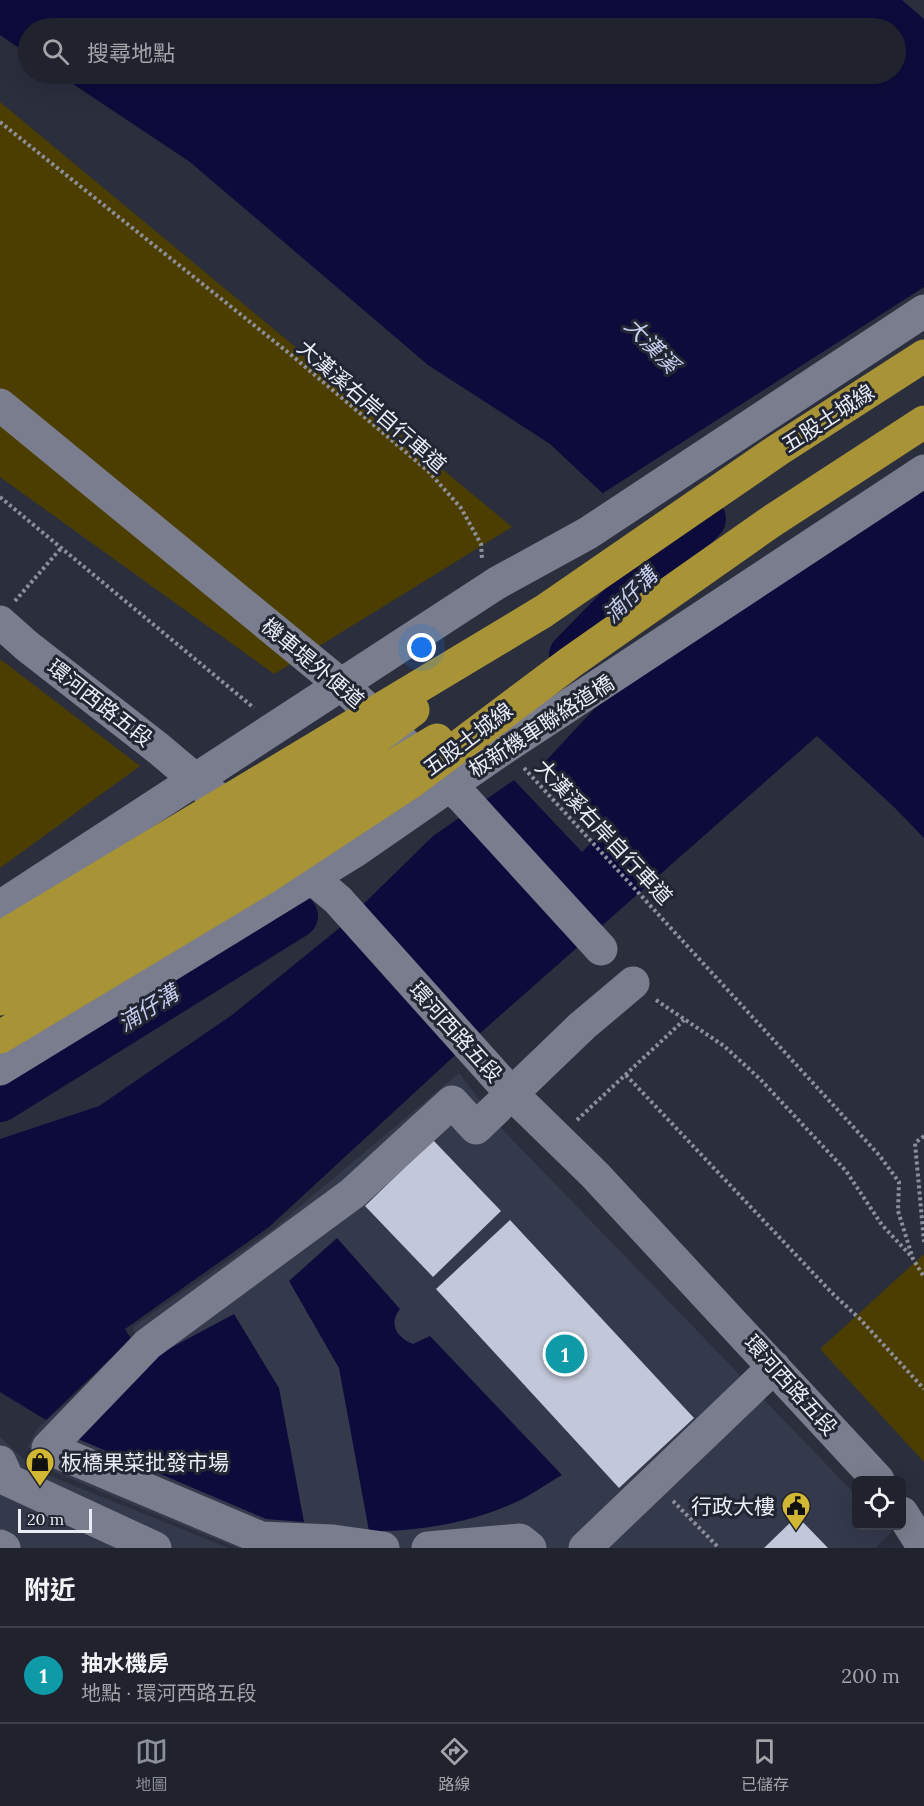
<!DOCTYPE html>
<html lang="zh-TW">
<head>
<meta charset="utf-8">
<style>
	:root { --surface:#20222e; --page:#282a36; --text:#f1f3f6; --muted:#a2a4aa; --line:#3d3f4a; --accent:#8c9099 }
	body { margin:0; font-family:Lora,"Noto Sans TC",serif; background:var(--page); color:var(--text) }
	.controls { position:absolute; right:18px; bottom:18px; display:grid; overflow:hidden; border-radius:9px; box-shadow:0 6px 24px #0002 }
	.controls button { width:54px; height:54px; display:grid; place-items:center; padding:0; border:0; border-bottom:2px solid var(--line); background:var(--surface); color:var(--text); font:30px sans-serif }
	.scale { position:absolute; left:18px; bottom:15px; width:74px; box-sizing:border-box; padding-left:6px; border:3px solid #eaedf6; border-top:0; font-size:16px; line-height:21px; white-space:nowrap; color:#eaedf6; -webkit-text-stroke:4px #222532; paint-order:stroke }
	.you { position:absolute; left:422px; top:648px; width:21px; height:21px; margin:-15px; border:4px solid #fff; border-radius:50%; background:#1a73e8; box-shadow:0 0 0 9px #1a73e833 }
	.badge { display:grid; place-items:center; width:39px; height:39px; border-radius:50%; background:var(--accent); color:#fff; font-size:20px; font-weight:700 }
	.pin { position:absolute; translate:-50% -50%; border:3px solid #fff; box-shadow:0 2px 6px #0006 }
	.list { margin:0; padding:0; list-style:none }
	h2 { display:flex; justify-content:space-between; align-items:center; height:78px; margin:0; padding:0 24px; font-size:26px }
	h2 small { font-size:20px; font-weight:400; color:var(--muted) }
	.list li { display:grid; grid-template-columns:39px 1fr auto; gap:18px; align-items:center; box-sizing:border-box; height:96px; padding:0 24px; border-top:2px solid var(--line) }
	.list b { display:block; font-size:22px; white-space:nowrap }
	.list p { margin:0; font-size:20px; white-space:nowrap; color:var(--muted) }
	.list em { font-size:20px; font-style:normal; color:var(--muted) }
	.icon { flex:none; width:33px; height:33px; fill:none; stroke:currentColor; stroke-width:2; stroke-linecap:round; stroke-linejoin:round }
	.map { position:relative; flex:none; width:924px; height:1548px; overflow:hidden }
	.search { position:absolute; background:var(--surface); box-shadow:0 6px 24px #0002; left:18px; right:18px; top:18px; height:66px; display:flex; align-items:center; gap:15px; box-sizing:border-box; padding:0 21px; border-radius:33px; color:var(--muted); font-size:22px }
	.sheet { height:174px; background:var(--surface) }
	nav { display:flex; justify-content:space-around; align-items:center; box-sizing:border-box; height:84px; border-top:2px solid var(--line); background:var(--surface); font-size:16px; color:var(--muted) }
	nav a { display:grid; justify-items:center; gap:3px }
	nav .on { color:var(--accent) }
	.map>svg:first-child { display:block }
	.built { fill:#34394c }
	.green { fill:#4b3e00 }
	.water { fill:#0c0b3c }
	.pier { fill:#2b2e3d }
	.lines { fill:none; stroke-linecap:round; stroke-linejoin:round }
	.river { stroke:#0c0b3c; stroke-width:44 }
	.building { fill:#c2c7d9 }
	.path { stroke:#8d909b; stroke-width:4; stroke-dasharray:3 3; stroke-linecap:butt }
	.minor { stroke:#797d8d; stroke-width:33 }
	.highway { stroke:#a89336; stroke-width:33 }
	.labels { text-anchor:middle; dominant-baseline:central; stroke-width:6; stroke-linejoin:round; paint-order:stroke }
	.street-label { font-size:21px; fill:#eaedf6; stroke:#222532 }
	.poi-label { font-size:21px; fill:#eaedf6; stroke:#222532; text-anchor:start }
	.water-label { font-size:22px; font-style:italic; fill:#c7cff1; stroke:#222532 }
</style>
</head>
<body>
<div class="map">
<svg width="924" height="1548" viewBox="0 0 924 1548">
	<rect width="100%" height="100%" fill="#2b2e3d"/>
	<path class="built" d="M459 1073 502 1129 856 1495V1526H886L892 1532 875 1548H236L45 1468 28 1446 38 1428 136 1342 133 1327 273 1229Z
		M0 1437 35 1470 229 1548H0Z"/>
	<path class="green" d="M0 102 512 527 274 674 0 477Z
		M0 659 140 766 0 868Z
		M924 1254V1462L820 1349Z"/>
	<path class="water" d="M0 0H902L924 19V838L894 807 817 736 452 1058 269 1227 125 1329 131 1339 46 1420 0 1392V1139L99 1106 232 1015 337 930 433 836 514 780 582 852 601 833 543 764 596 707 709 625 630 519 550 444 428 365 190 162 58 74H896V28H28V54L0 35Z
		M337 1238 400 1309C388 1324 397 1338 413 1344L430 1336 562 1475C546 1484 530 1496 514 1503 469 1523 418 1532 369 1531L339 1368 289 1281Z
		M234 1314 279 1388 304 1522 266 1519 71 1436 150 1359Z"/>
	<path class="pier" d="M924 287V487L704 618 628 521 600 495Z"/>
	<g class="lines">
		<path class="river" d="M571 655 704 519
			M0 1100 296 916"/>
	</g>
	<path class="building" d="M433 1140 501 1211 433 1277 365 1206Z
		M510 1220 694 1418 619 1488 436 1289Z
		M797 1516 828 1548H764Z"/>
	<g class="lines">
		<path class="path" d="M0 122 290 354 428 471 461 508 481 544 482 559
			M0 497 254 708
			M15 601 62 547
			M524 768 879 1155 899 1182 898 1211 913 1259 924 1277
			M656 1000 724 1046 760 1079 846 1171 882 1225 911 1256
			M626 1075 832 1293 860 1319 924 1389
			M577 1120 684 1020
			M924 1136 915 1143 924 1242
			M673 1501 719 1548"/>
		<path class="minor" d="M0 405 345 688 464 799 601 949
			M0 622 27 646 159 749 338 900 511 1093 595 1175 878 1480
			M0 907 497 583 588 533 924 311
			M0 1069 355 851 501 750 924 471
			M0 1462 8 1480 155 1548
			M902 1513 924 1548
			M0 1546 4 1548
			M383 1548 333 1541 261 1538 48 1448 148 1344 353 1193 452 1102 476 1128 582 1026 633 983
			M428 1548 520 1540 530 1548
			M585 1548 774 1367"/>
		<path class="highway" d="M0 938 544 611 778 450 924 356
			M0 964 340 765 413 710
			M0 999 437 740
			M0 1037 268 876 411 782 571 662 769 523 924 422"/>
	</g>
	<defs>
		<g id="shop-pin" transform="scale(1.5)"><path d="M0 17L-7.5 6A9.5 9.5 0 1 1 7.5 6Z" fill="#d2b735" stroke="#222532"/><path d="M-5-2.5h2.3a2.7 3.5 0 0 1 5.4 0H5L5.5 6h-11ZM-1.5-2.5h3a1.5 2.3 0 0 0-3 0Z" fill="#111"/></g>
		<g id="civic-pin" transform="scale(1.5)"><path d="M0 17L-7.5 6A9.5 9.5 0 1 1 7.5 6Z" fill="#d2b735" stroke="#222532"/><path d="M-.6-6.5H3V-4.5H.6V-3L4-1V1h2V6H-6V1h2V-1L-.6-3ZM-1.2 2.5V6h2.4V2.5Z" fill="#111"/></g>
	</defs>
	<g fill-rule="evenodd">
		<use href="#shop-pin" x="40" y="1462"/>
		<use href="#civic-pin" x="796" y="1506"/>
	</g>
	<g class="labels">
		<g class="street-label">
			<text transform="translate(372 406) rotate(41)">大漢溪右岸自行車道</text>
			<text transform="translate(828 418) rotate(-33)">五股土城線</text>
			<text transform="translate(313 663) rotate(40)">機車堤外便道</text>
			<text transform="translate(100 703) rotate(38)">環河西路五段</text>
			<text transform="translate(541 726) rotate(-33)">板新機車聯絡道橋</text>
			<text transform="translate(468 739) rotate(-37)">五股土城線</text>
			<text transform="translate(604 832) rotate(47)">大漢溪右岸自行車道</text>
			<text transform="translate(456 1032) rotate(48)">環河西路五段</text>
			<text transform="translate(791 1385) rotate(48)">環河西路五段</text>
		</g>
		<g class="poi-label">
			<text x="61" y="1462">板橋果菜批發市場</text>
			<text x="775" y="1506" text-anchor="end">行政大樓</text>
		</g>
		<g class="water-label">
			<text transform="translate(652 345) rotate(46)">大漢溪</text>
			<text transform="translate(630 595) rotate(-46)">湳仔溝</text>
			<text transform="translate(148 1008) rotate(-32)">湳仔溝</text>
		</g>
	</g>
</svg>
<div class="controls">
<button><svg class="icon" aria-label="locate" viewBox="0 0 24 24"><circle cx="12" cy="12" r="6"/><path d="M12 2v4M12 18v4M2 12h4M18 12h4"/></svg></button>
</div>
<div class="scale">20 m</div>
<div class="you"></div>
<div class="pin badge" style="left:565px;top:1354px;background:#0f9aa8">1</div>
<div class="search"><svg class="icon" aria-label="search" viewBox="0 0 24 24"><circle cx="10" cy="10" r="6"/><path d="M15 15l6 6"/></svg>搜尋地點</div>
</div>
<section class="sheet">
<h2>附近<small></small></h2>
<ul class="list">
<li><span class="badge" style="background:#0f9aa8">1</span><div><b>抽水機房</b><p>地點 · 環河西路五段</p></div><em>200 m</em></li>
</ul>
</section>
<nav>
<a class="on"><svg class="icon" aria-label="map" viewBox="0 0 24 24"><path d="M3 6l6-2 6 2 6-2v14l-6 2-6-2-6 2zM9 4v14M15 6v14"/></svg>地圖</a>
<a><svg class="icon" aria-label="directions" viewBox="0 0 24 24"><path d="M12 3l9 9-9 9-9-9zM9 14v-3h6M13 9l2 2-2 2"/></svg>路線</a>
<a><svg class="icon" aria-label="saved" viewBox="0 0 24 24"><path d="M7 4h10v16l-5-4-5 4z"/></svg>已儲存</a>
</nav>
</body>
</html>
